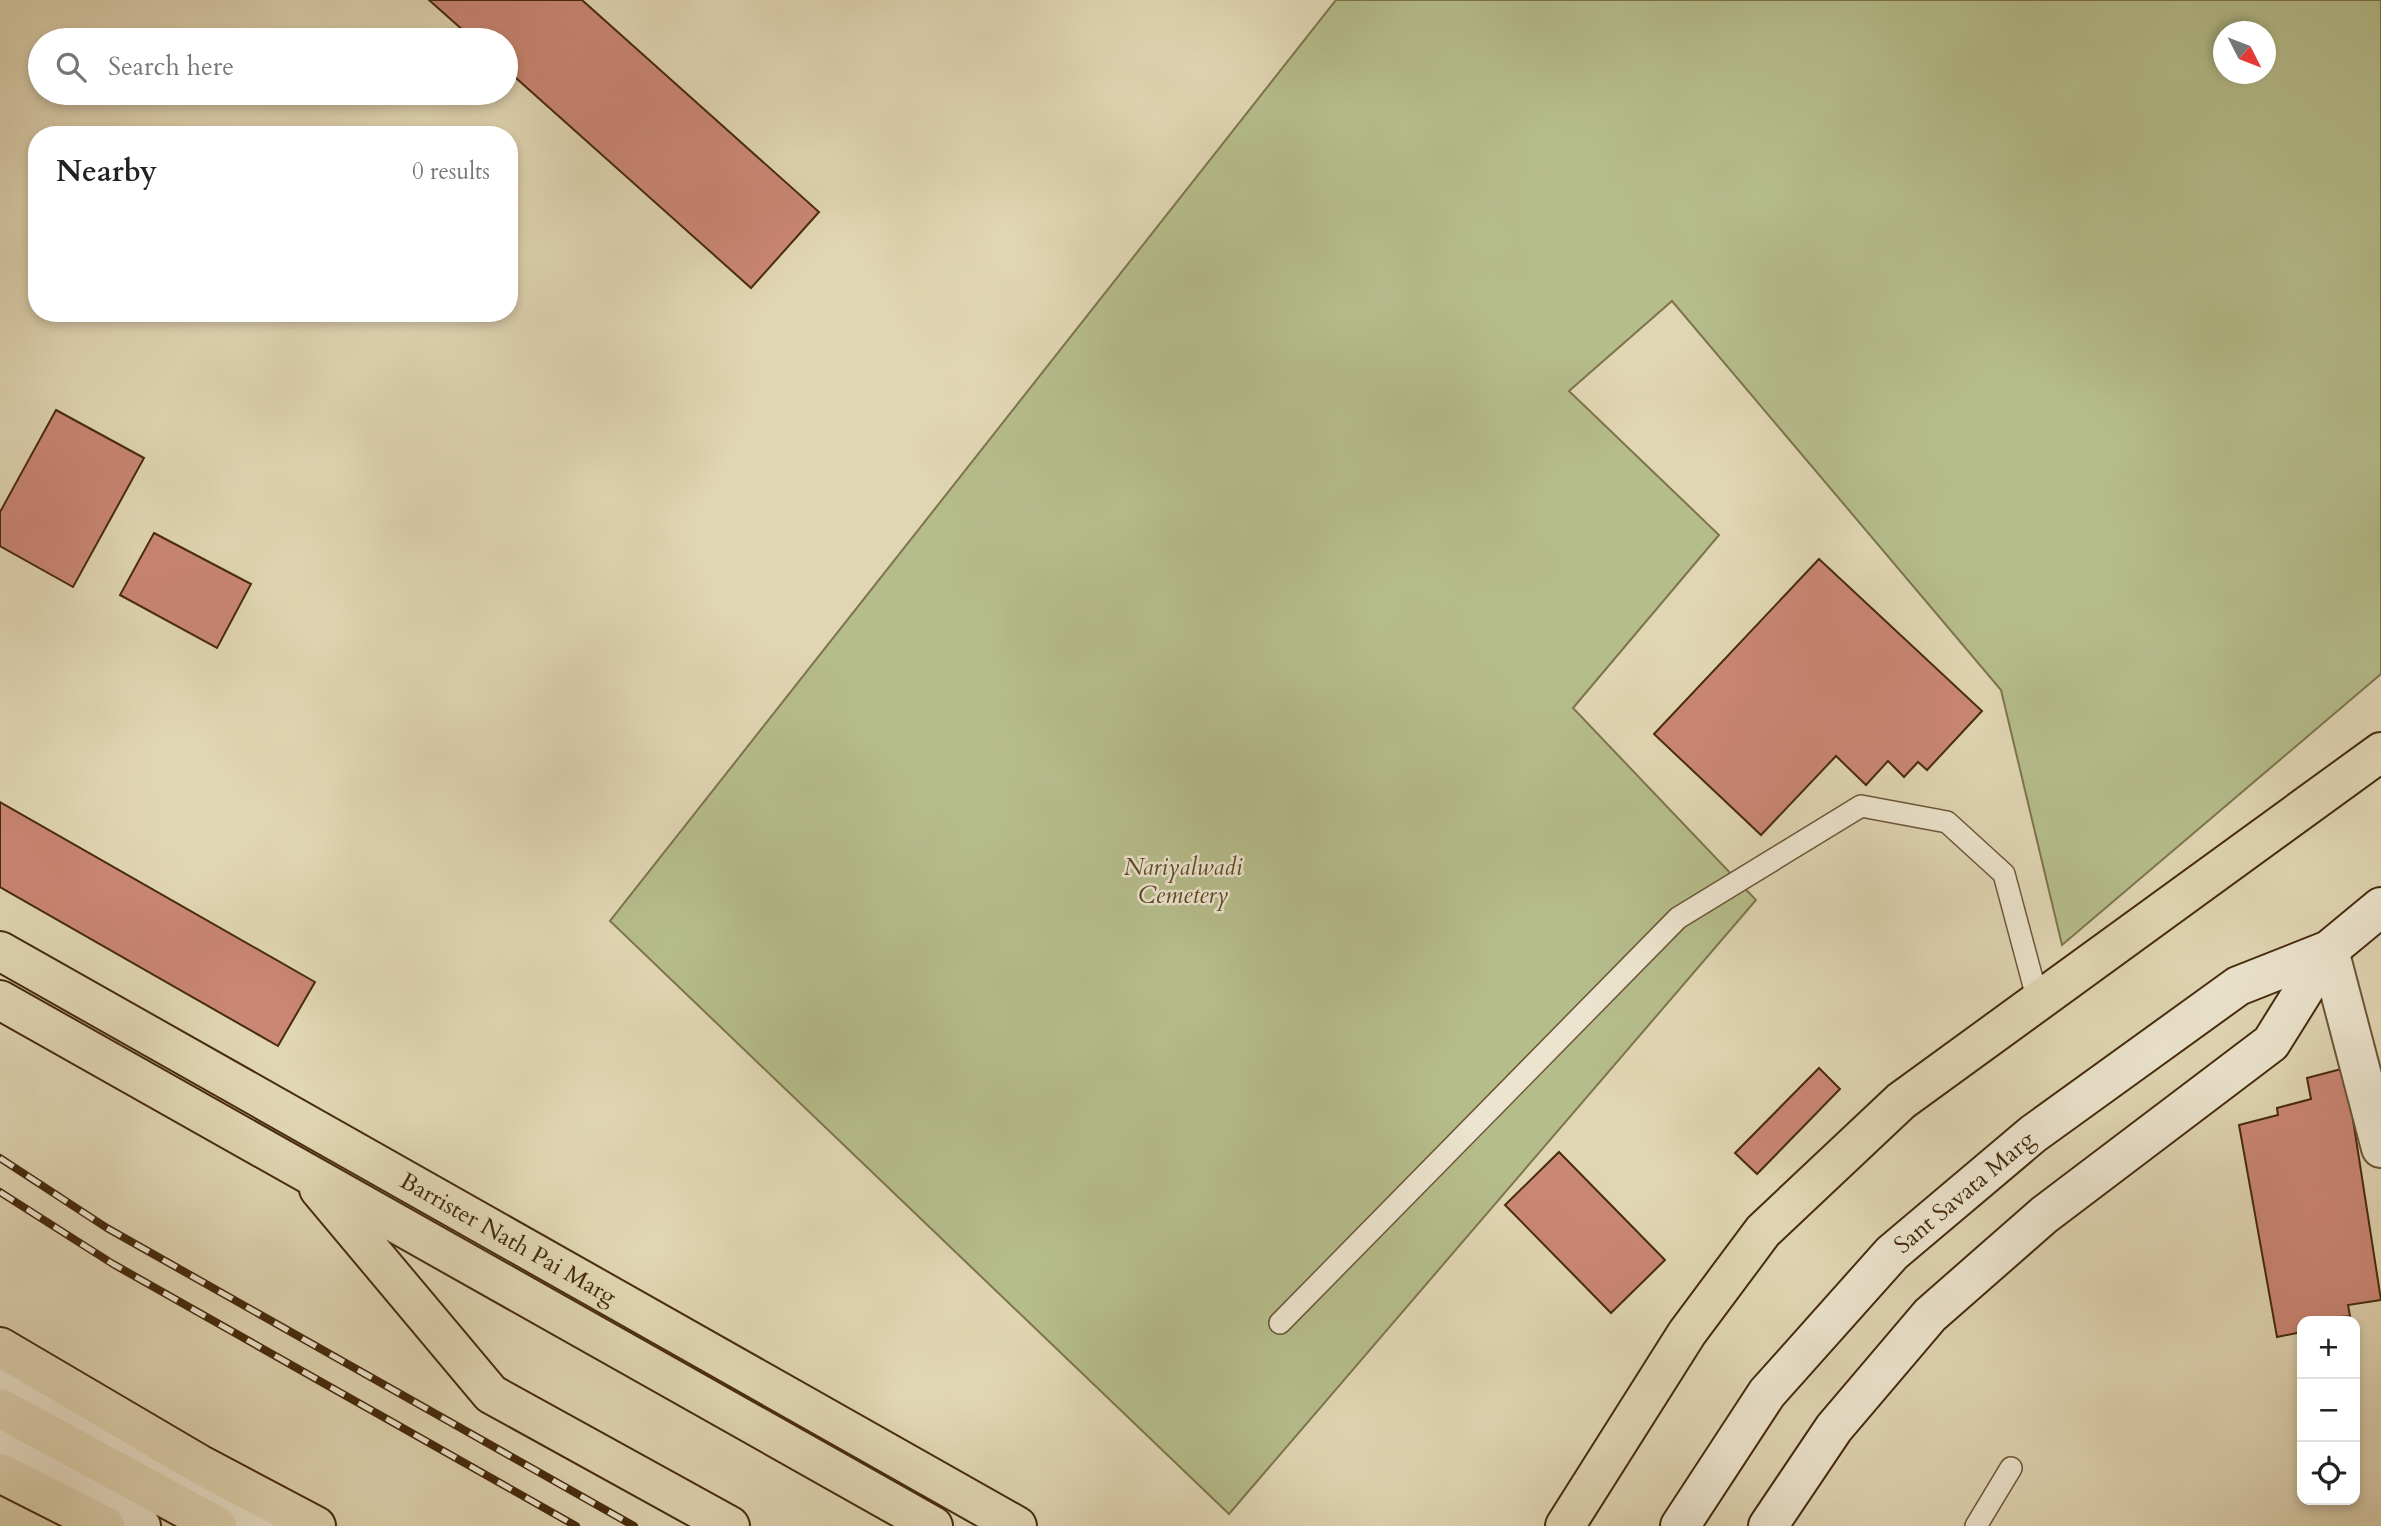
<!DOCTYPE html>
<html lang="en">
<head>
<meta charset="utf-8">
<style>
	:root { --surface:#fff; --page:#f6f6f6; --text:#222; --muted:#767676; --line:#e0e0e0 }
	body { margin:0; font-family:Cardo,serif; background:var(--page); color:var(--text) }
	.controls { position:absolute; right:21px; bottom:21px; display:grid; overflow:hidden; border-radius:14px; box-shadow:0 4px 10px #0003 }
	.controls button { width:63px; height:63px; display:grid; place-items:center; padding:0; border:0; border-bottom:2px solid var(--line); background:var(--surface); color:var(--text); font:35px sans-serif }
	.compass { position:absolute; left:2213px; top:21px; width:63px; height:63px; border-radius:50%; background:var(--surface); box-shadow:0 4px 10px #0003; rotate:132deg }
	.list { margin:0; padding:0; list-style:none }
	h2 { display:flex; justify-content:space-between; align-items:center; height:91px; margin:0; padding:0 28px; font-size:30px }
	h2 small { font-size:23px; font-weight:400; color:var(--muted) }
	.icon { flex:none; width:38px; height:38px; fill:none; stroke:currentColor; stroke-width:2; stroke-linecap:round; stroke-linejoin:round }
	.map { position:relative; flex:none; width:2381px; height:1526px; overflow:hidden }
	.search { position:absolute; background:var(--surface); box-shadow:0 4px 10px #0003; left:28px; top:28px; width:490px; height:77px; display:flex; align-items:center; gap:18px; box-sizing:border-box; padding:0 24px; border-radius:38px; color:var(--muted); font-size:26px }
	.panel { position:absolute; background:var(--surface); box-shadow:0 4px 10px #0003; left:28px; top:126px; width:490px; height:196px; border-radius:28px }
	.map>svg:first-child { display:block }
	.green { fill:#b5bd8b; stroke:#7e744c; stroke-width:2; fill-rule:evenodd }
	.building { fill:#cb8775; stroke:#462b0d; stroke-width:2 }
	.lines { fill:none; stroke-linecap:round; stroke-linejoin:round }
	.lane-casing { stroke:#6d5637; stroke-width:24 }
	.street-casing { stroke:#6d5637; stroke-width:42 }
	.secondary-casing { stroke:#462b0d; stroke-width:42 }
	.primary-casing { stroke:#462b0d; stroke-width:42 }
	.highway-casing { stroke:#462b0d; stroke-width:42 }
	.lane { stroke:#ece4ce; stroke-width:21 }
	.street { stroke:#ece4ce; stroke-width:38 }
	.secondary { stroke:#ece4ce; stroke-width:38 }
	.primary { stroke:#e1d6b4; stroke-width:38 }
	.highway { stroke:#e1d6b4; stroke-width:38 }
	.rail-casing { stroke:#462b0d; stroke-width:8 }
	.rail { stroke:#ece4ce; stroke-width:5; stroke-dasharray:16; stroke-linecap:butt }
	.labels { text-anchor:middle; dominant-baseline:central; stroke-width:5; stroke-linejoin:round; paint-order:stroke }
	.park-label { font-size:24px; font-style:italic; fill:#5c4826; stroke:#ece4ce }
	.street-label { font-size:24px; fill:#462b0d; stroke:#ece4ce }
</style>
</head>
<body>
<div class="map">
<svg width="2381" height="1526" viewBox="0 0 2381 1526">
	<rect width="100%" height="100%" fill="#e1d6b4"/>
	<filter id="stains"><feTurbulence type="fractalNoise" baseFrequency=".00286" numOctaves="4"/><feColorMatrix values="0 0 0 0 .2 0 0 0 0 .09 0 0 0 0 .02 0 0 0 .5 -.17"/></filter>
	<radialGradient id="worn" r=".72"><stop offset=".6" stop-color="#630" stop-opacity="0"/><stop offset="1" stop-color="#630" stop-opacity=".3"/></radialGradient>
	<path class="green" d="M1336 0H2381V674L2062 945 2001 690 1672 301 1569 391 1719 535 1573 708 1756 900 1229 1514 610 921ZM2224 32H2266V74H2224Z"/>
	<path class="building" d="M429 0H582L819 212 751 288 506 69V40H474Z
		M56 410 144 458 73 587 0 546V512Z
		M154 533 251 584 217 648 120 595Z
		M1819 559 1982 711 1927 770 1918 762 1904 777 1888 761 1866 785 1836 756 1761 835 1654 734Z
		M0 802 315 982 278 1046 0 887Z
		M1819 1068 1840 1089 1757 1174 1735 1153Z
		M2345 1068 2381 1300 2348 1305 2350 1316 2302 1321V1332L2277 1337 2239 1125 2278 1115 2277 1108 2311 1099 2307 1078Z
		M1559 1152 1665 1260 1611 1313 1505 1205Z"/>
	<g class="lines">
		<g class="lane-casing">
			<path id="lane" d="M1280 1323 1678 918 1861 806 1947 822 2004 874 2038 1001
				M1976 1526 2011 1468"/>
		</g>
		<g class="street-casing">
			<path id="street" d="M2329 950 2381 1148"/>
		</g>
		<g class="secondary-casing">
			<g id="secondary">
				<path d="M0 1383 261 1526"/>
				<path d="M0 1448 141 1526"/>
				<path id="s1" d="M1680 1526 1767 1393 1892 1253 2033 1134 2238 986 2329 950 2381 907"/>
				<path d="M1768 1526 1834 1428 1930 1315 2044 1215 2271 1043 2329 950"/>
			</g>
		</g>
		<g class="primary-casing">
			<g id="primary">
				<path id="s2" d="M0 951 1017 1526"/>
				<path d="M0 1000 933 1526"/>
				<path d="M319 1189 491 1394 730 1526"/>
				<path d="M1565 1526 1687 1333 1763 1231 1901 1101 2381 752"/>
			</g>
		</g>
		<g class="highway-casing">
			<path id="highway" d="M0 1347 199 1464 316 1526
				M0 1408 217 1526
				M0 1473 105 1526"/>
		</g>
		<use href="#lane" class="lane"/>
		<use href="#street" class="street"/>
		<use href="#secondary" class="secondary"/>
		<use href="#primary" class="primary"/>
		<use href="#highway" class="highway"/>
		<g class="rail-casing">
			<path id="rail" d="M0 1158 107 1228 634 1526
				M0 1192 113 1264 576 1526"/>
		</g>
		<use href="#rail" class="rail"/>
	</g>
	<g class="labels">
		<g class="park-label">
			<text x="1183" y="867">Nariyalwadi<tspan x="1183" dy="28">Cemetery</tspan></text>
		</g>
		<g class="street-label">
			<text stroke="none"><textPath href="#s1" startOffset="441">Sant Savata Marg</textPath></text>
			<text stroke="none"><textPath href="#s2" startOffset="584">Barrister Nath Pai Marg</textPath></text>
		</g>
	</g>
	<rect width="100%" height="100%" filter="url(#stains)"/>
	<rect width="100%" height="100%" fill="url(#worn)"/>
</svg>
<div class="controls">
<button>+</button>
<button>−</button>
<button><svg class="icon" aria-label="locate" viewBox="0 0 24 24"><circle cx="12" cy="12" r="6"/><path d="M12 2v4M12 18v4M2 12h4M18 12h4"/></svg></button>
</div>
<svg class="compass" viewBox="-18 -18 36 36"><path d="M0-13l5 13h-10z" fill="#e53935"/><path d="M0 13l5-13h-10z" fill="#767676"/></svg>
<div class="search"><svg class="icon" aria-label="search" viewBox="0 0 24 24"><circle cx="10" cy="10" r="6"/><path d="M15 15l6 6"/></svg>Search here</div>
<section class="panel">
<h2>Nearby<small>0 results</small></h2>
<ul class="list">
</ul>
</section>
</div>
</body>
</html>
